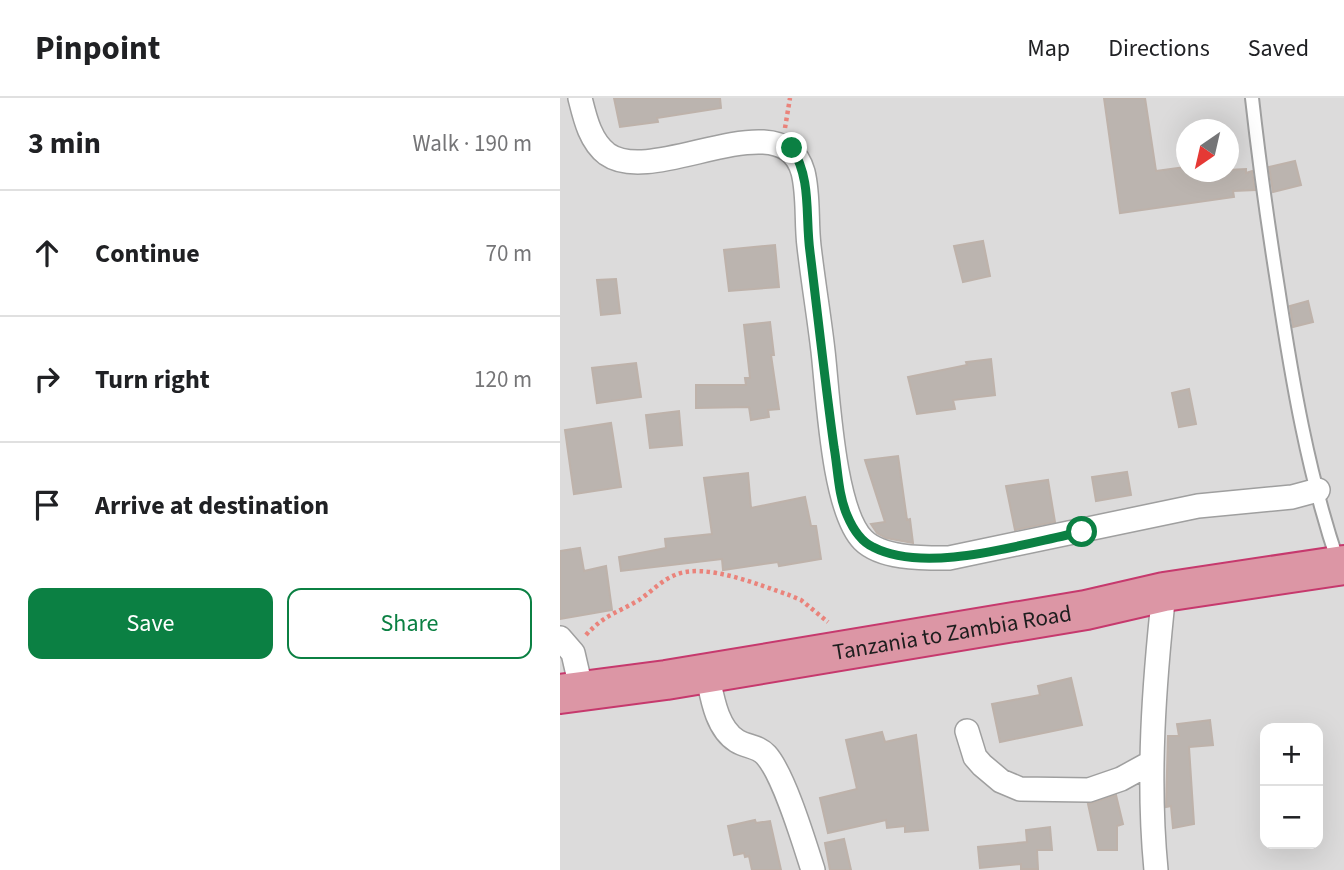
<!DOCTYPE html>
<html lang="en">
<head>
<meta charset="utf-8">
<style>
	:root { --surface:#fff; --page:#f6f6f6; --text:#202124; --muted:#757577; --line:#e0e0e0; --accent:#0b8043 }
	body { margin:0; font-family:"Source Sans 3",sans-serif; background:var(--page); color:var(--text) }
	.controls { position:absolute; right:21px; bottom:21px; display:grid; overflow:hidden; border-radius:14px; box-shadow:0 7px 28px #0002 }
	.controls button { width:63px; height:63px; display:grid; place-items:center; padding:0; border:0; border-bottom:2px solid var(--line); background:var(--surface); color:var(--text); font:35px sans-serif }
	.compass { position:absolute; left:616px; top:21px; width:63px; height:63px; border-radius:50%; background:var(--surface); box-shadow:0 7px 28px #0002; rotate:214deg }
	.stop { position:absolute; width:21px; height:21px; margin:-16px; border:5px solid #0b8043; border-radius:50%; background:#fff }
	.stop.end { background:#0b8043; border-color:#fff; box-shadow:0 2px 7px #0008 }
	.list { margin:0; padding:0; list-style:none }
	h2 { display:flex; justify-content:space-between; align-items:center; height:91px; margin:0; padding:0 28px; font-size:30px }
	h2 small { font-size:23px; font-weight:400; color:var(--muted) }
	.list li { display:grid; grid-template-columns:46px 1fr auto; gap:21px; align-items:center; box-sizing:border-box; height:126px; padding:0 28px; border-top:2px solid var(--line) }
	.list b { display:block; font-size:26px; white-space:nowrap }
	.list em { font-size:23px; font-style:normal; color:var(--muted) }
	.actions { display:flex; gap:14px; padding:21px 28px }
	.actions a { flex:1; padding:16px 0; border:2px solid var(--accent); border-radius:14px; text-align:center; font-size:24px; color:var(--accent) }
	.actions .main { background:var(--accent); color:#fff }
	.icon { flex:none; width:38px; height:38px; fill:none; stroke:currentColor; stroke-width:2; stroke-linecap:round; stroke-linejoin:round }
	.map { position:relative; flex:none; width:784px; height:772px; overflow:hidden }
	header { display:flex; align-items:center; gap:42px; box-sizing:border-box; height:98px; padding:0 35px; background:var(--surface); border-bottom:2px solid var(--line) }
	header strong { font-size:33px }
	nav { display:flex; gap:38px; margin-inline-start:auto; font-size:24px }
	main { display:flex }
	aside { flex:1; background:var(--surface) }
	.map>svg:first-child { display:block }
	.residential { fill:#dcdbdb; fill-rule:evenodd }
	.building { fill:#bbb4af; stroke:#beb2aa; stroke-width:2 }
	.lines { fill:none; stroke-linecap:round; stroke-linejoin:round }
	.lane-casing { stroke:#9f9f9f; stroke-width:16 }
	.street-casing { stroke:#9f9f9f; stroke-width:26 }
	.highway-casing { stroke:#c6396d; stroke-width:42 }
	.path { stroke:#ea837b; stroke-width:4.5; stroke-dasharray:3.5 3.5; stroke-linecap:butt }
	.lane { stroke:#fff; stroke-width:12 }
	.street { stroke:#fff; stroke-width:23 }
	.highway { stroke:#dc96a5; stroke-width:38 }
	.route { stroke:#0b8043; stroke-width:9 }
	.labels { text-anchor:middle; dominant-baseline:central; stroke-width:7; stroke-linejoin:round; paint-order:stroke }
	.street-label { font-size:23px; fill:#1e1e1e; stroke:#fff }
</style>
</head>
<body>
<header>
<strong>Pinpoint</strong>
<nav><a>Map</a><a>Directions</a><a>Saved</a></nav>
</header>
<main>
<aside>
<h2>3 min<small>Walk · 190 m</small></h2>
<ul class="list">
<li><svg class="icon" aria-label="ahead" viewBox="0 0 24 24"><path d="M12 20V5M6 11l6-6 6 6"/></svg><div><b>Continue</b></div><em>70 m</em></li>
<li><svg class="icon" aria-label="right" viewBox="0 0 24 24"><path d="M7 20v-9h11M14 6l5 5-5 5"/></svg><div><b>Turn right</b></div><em>120 m</em></li>
<li><svg class="icon" aria-label="arrive" viewBox="0 0 24 24"><path d="M6 21V4h12l-3 4 3 4H6"/></svg><div><b>Arrive at destination</b></div></li>
</ul>
<div class="actions"><a class="main">Save</a><a>Share</a></div>
</aside>
<div class="map">
<svg width="784" height="772" viewBox="0 0 784 772">
	<rect width="100%" height="100%" fill="#eeebe6"/>
	<path class="residential" d="M0 0H784V772H0ZM626 32H668V74H626ZM705 630H758V746H705Z"/>
	<path class="building" d="M54 0H160L161 10 97 20 98 24 60 29Z
		M544 0H585L596 73 626 69V74L686 71V75L692 73 695 92 673 93 674 99 560 115Z
		M735 63 741 87 713 94 709 69Z
		M423 143 430 178 403 184 394 148Z
		M215 147 219 189 169 193 164 152Z
		M56 181 60 215 41 217 37 182Z
		M748 203 753 224 733 229 730 208Z
		M210 224 214 257H211L219 311 208 312 209 319 191 322 189 309 136 310V287H186L185 280H190L184 227Z
		M431 261 435 297 393 302 395 311 357 316 348 279 407 267 406 264Z
		M76 265 81 299 37 305 32 270Z
		M629 291 636 326 619 329 612 295Z
		M119 313 122 347 90 350 86 317Z
		M51 325 61 389 14 396 5 332Z
		M338 358 347 422 350 421 353 445 326 440 317 435 311 426 325 424 305 362Z
		M567 374 571 397 536 403 532 379Z
		M188 375 191 410 245 399 251 428H256L261 461 219 468 218 464 163 472 162 461 61 473 59 459 106 450 105 441 152 436 144 380Z
		M488 382 495 424 455 432 446 388Z
		M20 450 24 473 46 468 52 512 0 521V453Z
		M511 580 522 627 440 644 432 606 480 597 478 588Z
		M650 622 653 647 629 649 634 726 613 730 611 708 606 709 608 638H619L617 626Z
		M322 634 325 644 356 637 368 732 345 734V728L327 730 326 722 268 735 260 700 297 691 286 642Z
		M556 697 563 726 557 728V752H538L528 706Z
		M195 722 196 725 210 723 221 772H192L189 758 185 759 184 755 174 757 168 728Z
		M490 729 492 752H477L478 771H461V766L420 770 418 749 467 744 466 732Z
		M284 741 291 772H270L265 745Z"/>
	<g class="lines">
		<g class="lane-casing">
			<path id="lane" d="M692 0C699 63 708 127 718 190 732 282 748 376 778 464"/>
		</g>
		<g class="street-casing">
			<path id="street" d="M20 0C25 20 30 43 47 56 94 90 222 0 243 74 249 98 246 123 249 148 253 183 259 218 263 253 268 296 273 412 303 442 322 461 364 460 389 460L638 408 732 399 758 392
				M0 540 13 555 22 594
				M147 575C152 598 156 630 177 643 187 649 198 648 206 657 224 677 244 744 253 772
				M407 633 415 659 422 667 441 683 460 691 529 692 561 681 592 664
				M596 772C587 680 594 586 604 494"/>
		</g>
		<g class="highway-casing">
			<g id="highway">
				<path id="s1" d="M0 596 106 582 526 512 604 494 784 467"/>
			</g>
		</g>
		<path class="path" d="M225 30 230 0
			M26 537C44 517 57 515 79 502 91 494 102 482 115 477 145 464 199 487 229 497L241 502 268 524"/>
		<use href="#lane" class="lane"/>
		<use href="#street" class="street"/>
		<use href="#highway" class="highway"/>
	</g>
	<g class="lines">
		<path class="route" d="M232 50C252 82 245 118 250 154 258 219 265 284 274 349 278 371 278 396 287 417 292 429 300 443 313 449 367 477 464 445 522 434"/>
	</g>
	<g class="labels">
		<g class="street-label">
			<text stroke="none"><textPath href="#s1" startOffset="397">Tanzania to Zambia Road</textPath></text>
		</g>
	</g>
</svg>
<div class="controls">
<button>+</button>
<button>−</button>
</div>
<svg class="compass" viewBox="-18 -18 36 36"><path d="M0-13l5 13h-10z" fill="#e53935"/><path d="M0 13l5-13h-10z" fill="#757577"/></svg>
<div class="stop" style="left:522px;top:434px"></div>
<div class="stop end" style="left:232px;top:50px"></div>
</div>
</main>
</body>
</html>
